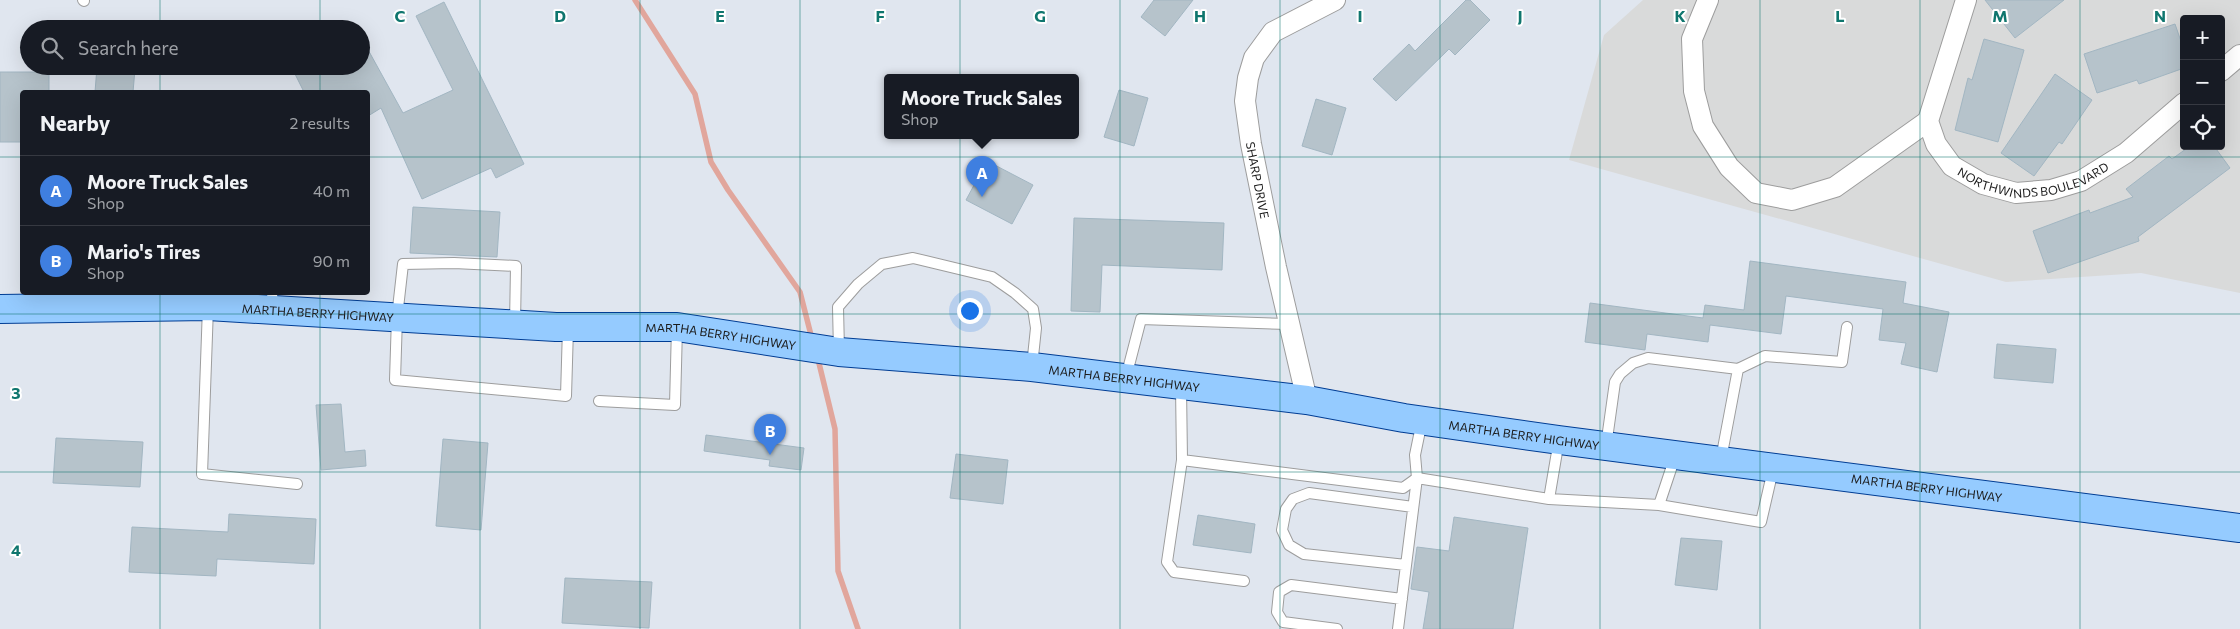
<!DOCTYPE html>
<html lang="en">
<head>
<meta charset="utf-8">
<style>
	:root { --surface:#171b24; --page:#242831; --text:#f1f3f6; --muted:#9ea1a6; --line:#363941; --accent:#2563eb }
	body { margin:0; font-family:Commissioner,sans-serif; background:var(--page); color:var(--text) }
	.controls { position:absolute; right:15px; top:15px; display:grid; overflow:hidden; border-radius:5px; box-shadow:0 5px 20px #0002 }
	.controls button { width:45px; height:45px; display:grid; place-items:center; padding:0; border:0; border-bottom:1px solid var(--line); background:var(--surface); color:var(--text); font:25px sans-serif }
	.you { position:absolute; left:969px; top:310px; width:18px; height:18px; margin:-12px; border:4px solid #fff; border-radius:50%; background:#1a73e8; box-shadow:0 0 0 8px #1a73e833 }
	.badge { display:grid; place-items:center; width:32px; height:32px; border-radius:50%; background:var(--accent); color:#fff; font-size:16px; font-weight:700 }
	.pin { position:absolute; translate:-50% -41px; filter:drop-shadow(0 1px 2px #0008) }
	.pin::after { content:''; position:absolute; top:26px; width:18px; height:15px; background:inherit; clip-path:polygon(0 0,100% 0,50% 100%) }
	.popup { position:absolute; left:884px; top:74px; width:195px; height:65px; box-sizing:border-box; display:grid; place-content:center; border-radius:5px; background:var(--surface); filter:drop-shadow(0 1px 4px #0005); font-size:16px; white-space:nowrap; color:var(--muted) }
	.popup b { font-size:19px; color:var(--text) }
	.popup::after { content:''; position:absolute; left:50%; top:100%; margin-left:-10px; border:10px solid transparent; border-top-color:var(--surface) }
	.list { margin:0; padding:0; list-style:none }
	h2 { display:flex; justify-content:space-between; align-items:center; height:65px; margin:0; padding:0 20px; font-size:21px }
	h2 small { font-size:16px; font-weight:400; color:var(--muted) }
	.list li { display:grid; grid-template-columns:32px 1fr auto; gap:15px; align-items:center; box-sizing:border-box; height:70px; padding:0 20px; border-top:1px solid var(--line) }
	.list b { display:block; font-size:19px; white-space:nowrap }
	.list p { margin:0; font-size:16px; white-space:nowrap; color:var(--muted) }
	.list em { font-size:16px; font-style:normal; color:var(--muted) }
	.icon { flex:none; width:28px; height:28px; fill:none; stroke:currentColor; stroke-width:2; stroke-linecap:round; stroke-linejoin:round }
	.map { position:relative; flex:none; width:2240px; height:629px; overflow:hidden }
	.search { position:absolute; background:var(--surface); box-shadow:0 5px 20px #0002; left:20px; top:20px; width:350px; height:55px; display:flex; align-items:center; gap:12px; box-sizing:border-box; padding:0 18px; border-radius:28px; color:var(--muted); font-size:19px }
	.panel { position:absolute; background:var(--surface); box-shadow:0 5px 20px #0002; left:20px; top:90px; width:350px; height:205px; border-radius:5px }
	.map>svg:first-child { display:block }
	.residential { fill:#d9dada; fill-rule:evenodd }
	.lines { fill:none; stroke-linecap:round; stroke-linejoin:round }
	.stream { stroke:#e1a69c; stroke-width:5.5 }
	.building { fill:#b6c3cb; stroke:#a2b6c2 }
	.service-casing { stroke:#9d9d9d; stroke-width:12 }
	.minor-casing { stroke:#9d9d9d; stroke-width:22 }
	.primary-casing { stroke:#003d94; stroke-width:30 }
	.service { stroke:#fff; stroke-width:10 }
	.minor { stroke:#fff; stroke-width:20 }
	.primary { stroke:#95cbff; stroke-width:28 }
	.grid { fill:none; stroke:#0f766e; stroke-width:1; stroke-opacity:0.55 }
	.labels { text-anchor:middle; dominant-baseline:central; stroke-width:4; stroke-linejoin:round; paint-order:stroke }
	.street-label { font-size:12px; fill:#1c1c1c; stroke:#fff }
	.grid-label { font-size:16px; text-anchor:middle; font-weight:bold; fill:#0f766e; stroke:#fff; stroke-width:4; stroke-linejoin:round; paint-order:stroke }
</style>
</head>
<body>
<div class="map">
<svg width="2240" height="629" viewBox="0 0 2240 629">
	<rect width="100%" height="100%" fill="#e0e6ef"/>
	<path class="residential" d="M1643 0H2240V293L2141 273 2006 282 1569 160 1604 35ZM2184 19H2221V146H2184Z"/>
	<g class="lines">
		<path class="stream" d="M635 0 695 94 711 162 728 190 800 292 812 339
			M817 355 835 429 838 571 858 629"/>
	</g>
	<path class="building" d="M1154 0H1193L1165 36 1141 17Z
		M1466 0H1470L1490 20 1455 55 1449 49 1396 101 1373 79 1409 44 1415 51Z
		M1985 0H2064L2015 38Z
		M444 2 524 164 496 178 491 168 422 199 381 108 368 116V92H304L291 66H361V37L403 113 453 90 416 16Z
		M2175 24 2184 50V68L2139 84 2137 80 2097 93 2084 54Z
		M1984 39 2024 50 1998 142 1955 130 1968 78 1972 80Z
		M97 67 135 69 133 92H95Z
		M0 72H49V92H22V142H0Z
		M2055 74 2092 100 2062 144 2059 142 2034 176 2001 153Z
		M1119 90 1148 98 1134 146 1104 137Z
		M1316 99 1346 108 1332 155 1302 146Z
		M2190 146H2214L2230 168 2138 237 2139 241 2048 273 2033 231 2089 210 2090 213 2133 197 2126 189 2169 156 2172 159Z
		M987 161 1033 185 1012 224 966 200Z
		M413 207 500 212 497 257 410 253Z
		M1074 218 1224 223 1222 270 1102 265 1100 312 1071 311Z
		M1750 261 1906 282 1903 303 1949 312 1937 372 1901 364 1906 343 1879 340 1883 309 1786 296 1781 334 1710 325 1708 342 1647 334 1645 350 1585 342 1590 303 1703 318 1705 305 1744 310Z
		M1997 344 2056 349 2053 383 1994 378Z
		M341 404 345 452 365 450 366 466 321 470 316 405Z
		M706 435 804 448 801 470 769 466 770 460 704 451Z
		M56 438 143 442 140 487 53 483Z
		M443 439 488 443 481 530 436 526Z
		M956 454 1008 460 1003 504 950 498Z
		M229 514 316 519 314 564 217 559 216 576 129 572 132 527 228 532Z
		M1198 515 1255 524 1251 553 1193 545Z
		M1454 517 1528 528 1513 629H1423L1429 592 1411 589 1417 547 1449 551Z
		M1681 538 1722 541 1717 590 1675 585Z
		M565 578 652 582 649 628 562 623Z"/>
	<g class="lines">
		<g class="service-casing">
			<path id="service" d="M83 0 84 1
				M272 292 273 309
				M208 307 202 474 297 484
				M515 324 516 266 454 263 403 264 397 317 395 380 566 396 568 328
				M839 351 838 307 858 284 882 264 913 258 992 277 1015 293 1033 309 1036 328 1032 366
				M1738 369 1765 356 1842 362 1847 327
				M1126 377 1141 319 1288 324
				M1181 387 1182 460 1403 488 1417 478
				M599 401 675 405 677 327
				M1422 421 1415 455 1417 478 1549 499
				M1559 440 1549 499 1659 505
				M1606 446 1615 382 1620 374 1633 363 1648 358 1738 369 1721 459
				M1675 457 1659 505 1761 522 1773 470
				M1182 460 1167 562 1174 572 1244 581
				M1406 565 1304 554 1289 545 1282 530 1286 509 1293 499 1309 493 1413 507
				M1337 629 1283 622 1277 612 1279 592 1291 585 1402 599
				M1398 629 1417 478"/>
		</g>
		<g class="minor-casing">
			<g id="minor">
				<path d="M1708 0 1692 39 1694 91 1703 126 1729 167 1756 193 1792 200 1835 187 1928 121"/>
				<path id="s1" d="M1966 0 1928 121 1936 144 1952 166 1983 184 2016 193 2051 190 2081 181 2126 153 2184 103"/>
				<path d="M2221 71 2240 55"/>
				<path d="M1307 400 1276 267 1251 144 1245 101 1248 78 1254 58 1273 32 1335 0"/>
			</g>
		</g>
		<g class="primary-casing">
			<g id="primary">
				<path id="s2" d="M0 309 208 306 556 327H677L839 352 1032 367 1307 400 1404 418 1559 440 2240 528"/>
			</g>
		</g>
		<use href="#service" class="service"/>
		<use href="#minor" class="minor"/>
		<use href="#primary" class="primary"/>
	</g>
	<path class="grid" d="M160 0V29M320 0V29M480 0V629M640 0V629M800 0V629M960 0V629M1120 0V629M1280 0V629M1440 0V629M1600 0V629M1760 0V629M1920 0V629M2080 0V629M160 66V92M320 66V92M0 157H22M368 157H2240M160 292V629M320 292V629M0 314H2240M0 472H2240"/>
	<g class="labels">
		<g class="street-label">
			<text stroke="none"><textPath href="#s1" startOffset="266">NORTHWINDS BOULEVARD</textPath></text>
			<text transform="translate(1258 180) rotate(79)">SHARP DRIVE</text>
			<text stroke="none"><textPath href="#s2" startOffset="318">MARTHA BERRY HIGHWAY</textPath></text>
			<text stroke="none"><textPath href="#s2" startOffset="722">MARTHA BERRY HIGHWAY</textPath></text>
			<text stroke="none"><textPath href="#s2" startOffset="1128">MARTHA BERRY HIGHWAY</textPath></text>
			<text stroke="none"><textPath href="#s2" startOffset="1532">MARTHA BERRY HIGHWAY</textPath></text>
			<text stroke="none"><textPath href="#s2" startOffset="1938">MARTHA BERRY HIGHWAY</textPath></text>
		</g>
	</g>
	<g class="grid-label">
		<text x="400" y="22">C</text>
		<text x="560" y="22">D</text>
		<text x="720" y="22">E</text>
		<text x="880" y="22">F</text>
		<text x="1040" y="22">G</text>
		<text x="1200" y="22">H</text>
		<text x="1360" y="22">I</text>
		<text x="1520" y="22">J</text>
		<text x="1680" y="22">K</text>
		<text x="1840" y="22">L</text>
		<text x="2000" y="22">M</text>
		<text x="2160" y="22">N</text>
		<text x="16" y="399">3</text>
		<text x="16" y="556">4</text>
	</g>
</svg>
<div class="controls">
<button>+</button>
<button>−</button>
<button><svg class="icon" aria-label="locate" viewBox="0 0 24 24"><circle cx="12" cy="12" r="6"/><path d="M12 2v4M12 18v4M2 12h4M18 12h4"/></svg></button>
</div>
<div class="you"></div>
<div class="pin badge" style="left:982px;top:197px;background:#3f7fe0">A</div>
<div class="popup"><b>Moore Truck Sales</b>Shop</div>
<div class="pin badge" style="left:770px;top:455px;background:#3f7fe0">B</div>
<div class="search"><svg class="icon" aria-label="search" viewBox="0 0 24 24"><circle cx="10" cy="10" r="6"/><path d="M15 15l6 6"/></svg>Search here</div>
<section class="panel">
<h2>Nearby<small>2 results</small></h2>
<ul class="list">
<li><span class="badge" style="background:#3f7fe0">A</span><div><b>Moore Truck Sales</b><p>Shop</p></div><em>40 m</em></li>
<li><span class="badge" style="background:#3f7fe0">B</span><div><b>Mario's Tires</b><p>Shop</p></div><em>90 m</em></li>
</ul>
</section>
</div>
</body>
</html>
